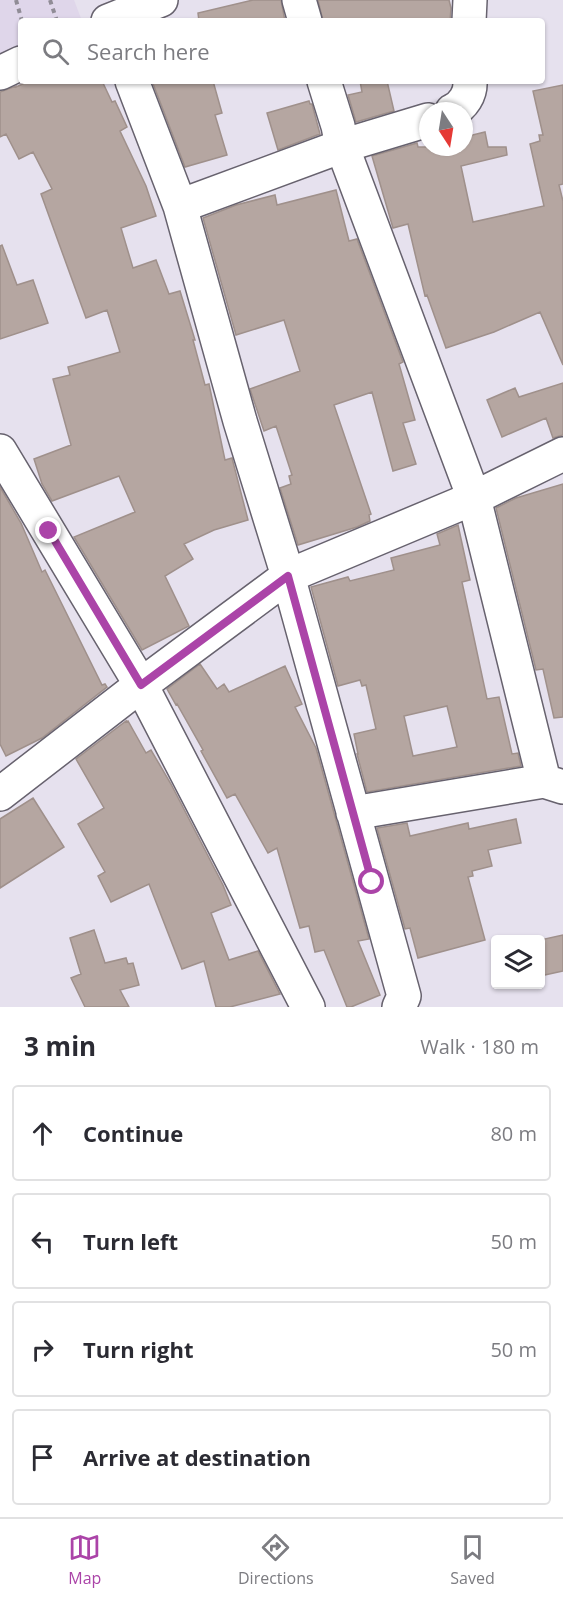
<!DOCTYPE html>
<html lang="en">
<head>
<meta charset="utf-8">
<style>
	:root { --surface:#fff; --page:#f2f2f3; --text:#2b2b33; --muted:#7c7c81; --line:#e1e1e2; --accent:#ab44a8 }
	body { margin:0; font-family:"Open Sans",sans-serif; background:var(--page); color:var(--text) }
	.controls { position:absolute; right:18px; bottom:18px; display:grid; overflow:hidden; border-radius:6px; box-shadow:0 2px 4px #0004 }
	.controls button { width:54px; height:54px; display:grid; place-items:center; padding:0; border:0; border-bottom:2px solid var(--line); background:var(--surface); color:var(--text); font:30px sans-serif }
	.compass { position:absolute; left:419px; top:102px; width:54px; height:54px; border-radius:50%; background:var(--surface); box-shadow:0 2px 4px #0004; rotate:168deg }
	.stop { position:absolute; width:18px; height:18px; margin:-14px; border:4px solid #ab44a8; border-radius:50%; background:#fff }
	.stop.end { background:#ab44a8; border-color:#fff; box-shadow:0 2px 6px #0008 }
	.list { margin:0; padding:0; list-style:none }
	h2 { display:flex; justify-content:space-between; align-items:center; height:78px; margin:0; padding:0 24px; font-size:26px }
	h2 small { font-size:20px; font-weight:400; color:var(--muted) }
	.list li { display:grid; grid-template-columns:39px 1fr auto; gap:18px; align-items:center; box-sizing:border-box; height:96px; margin:0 12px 12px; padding:0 12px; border:2px solid var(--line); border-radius:6px }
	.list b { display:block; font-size:22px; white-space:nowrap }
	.list em { font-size:20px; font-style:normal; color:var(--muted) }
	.icon { flex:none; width:33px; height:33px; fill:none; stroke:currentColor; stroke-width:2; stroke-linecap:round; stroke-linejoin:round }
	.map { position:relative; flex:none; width:563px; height:1007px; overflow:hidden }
	.search { position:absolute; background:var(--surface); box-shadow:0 2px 4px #0004; left:18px; right:18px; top:18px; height:66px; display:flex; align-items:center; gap:15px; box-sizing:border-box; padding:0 21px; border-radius:6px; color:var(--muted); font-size:22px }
	.sheet { height:510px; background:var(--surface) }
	nav { display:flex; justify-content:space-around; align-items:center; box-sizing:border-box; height:84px; border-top:2px solid var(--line); background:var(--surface); font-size:16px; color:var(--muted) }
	nav a { display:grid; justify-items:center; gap:3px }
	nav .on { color:var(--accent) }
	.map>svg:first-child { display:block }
	.built { fill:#dfd6ea }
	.building { fill:#b5a6a1; stroke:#9f908b; stroke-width:1.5; fill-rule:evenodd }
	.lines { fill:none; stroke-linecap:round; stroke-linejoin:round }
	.minor-casing { stroke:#67626e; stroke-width:36 }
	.path { stroke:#908c96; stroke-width:4; stroke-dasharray:4.5 4.5; stroke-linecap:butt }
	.minor { stroke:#fff; stroke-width:33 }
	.route { stroke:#ab44a8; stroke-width:8 }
</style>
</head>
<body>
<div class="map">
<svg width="563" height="1007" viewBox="0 0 563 1007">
	<rect width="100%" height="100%" fill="#e6e1ee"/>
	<path class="built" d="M0 0H74L82 21H21V70L0 81Z"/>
	<path class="building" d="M253 0H281L285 21H199L198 13Z
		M318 0H449L451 8 450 21H323Z
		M29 81H102L112 102 115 101 127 127 120 131 146 186 156 216 121 228 133 268 156 260 169 294 180 291 195 340H193L205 385 209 384 225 460 232 458 248 520 214 530 184 544 193 559 165 576 189 626 142 650 74 537 135 512 119 476 52 501 42 484 34 459 71 445 53 379 70 375 68 367 120 352 107 310 86 318 41 194 52 189 33 152 19 159 6 134 0 137V92L16 86V87Z
		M152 81H213L222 113 215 115 227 155 185 167Z
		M360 81H387L394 111 356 122 348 95 362 92Z
		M563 85V184L559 185 563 201V365L540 312 494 332 446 348 427 295 425 296 408 224 393 228 372 156 417 143 418 147H464V137L485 132 488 147H506L507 155 461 166 473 222 544 206 530 144 540 141 539 135H543L533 91Z
		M309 101 310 104H312L320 134 278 150 267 113Z
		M336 190 349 241 357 239 403 362 399 364 415 420 403 423 416 464 393 471 372 392 334 405 371 514 369 515 370 521 357 527 298 545 280 488 291 484 289 476 292 475 276 426 264 431 250 389 300 371 284 320 236 335 203 218 236 205 275 195 277 205Z
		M2 245 17 285 33 280 48 323 0 339V246Z
		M563 383V435L553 438 546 418 502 437 487 400 515 388 519 397Z
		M563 484V717L554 718 543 669 536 670 496 508 516 498Z
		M0 487 21 523 42 572 45 570 102 685 105 684 107 687 42 738 6 756 0 744Z
		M458 525 470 580 462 582 487 699 499 697 512 754 518 753 521 766 367 792 357 754H358L354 734 376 729 366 685 362 686 360 680 338 686 311 587 348 577 350 581 394 570 391 558 440 545 437 534ZM447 706 457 747 413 756 404 716Z
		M200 664 217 689 224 684 229 692 285 666 302 704 295 707 316 748 369 939 358 941 380 995 351 1007H347L324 950 315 952 309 926 300 928 277 848 268 853 235 794 227 798 201 751 203 750 177 704 176 705 167 689Z
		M126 721V722L128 721 146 753 151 750 171 784 223 885 231 905 211 913 229 960 258 951 280 994 230 1007H216L204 961 182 969 149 884 111 902 98 876 105 872 78 824 104 808 76 759Z
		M33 798 64 847 0 888V819Z
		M516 819 521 843 488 850 492 866 472 871 473 876 468 877 485 940 418 958 410 928 405 929 377 828 407 823 410 836 468 823 469 829Z
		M94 930 105 963 126 958 128 964 133 963 139 985 120 990 129 1007H85L71 978 81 974 70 938Z
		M563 935V971L540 976V940Z"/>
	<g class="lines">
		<g class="minor-casing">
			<path id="minor" d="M299 0 305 21
				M108 21 161 0
				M469 21 470 0
				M0 73 21 63
				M132 81 180 206 240 421 288 576 404 996 399 1007
				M324 81 338 126 342 146 474 498 544 781
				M452 111C463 106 471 94 470 81
				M180 206 342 146 428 120
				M0 451 141 685 308 1007
				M0 794 141 685 288 576 474 498 563 454
				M353 813 544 781 563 787"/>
		</g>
		<path class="path" d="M16 0 22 21
			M50 0 57 21"/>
		<use href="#minor" class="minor"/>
	</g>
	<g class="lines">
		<path class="route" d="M49 531 141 685 288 576 372 882"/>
	</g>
</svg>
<div class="controls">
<button><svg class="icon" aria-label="layers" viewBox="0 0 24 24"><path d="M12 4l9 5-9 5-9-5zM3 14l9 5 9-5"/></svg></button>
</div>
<svg class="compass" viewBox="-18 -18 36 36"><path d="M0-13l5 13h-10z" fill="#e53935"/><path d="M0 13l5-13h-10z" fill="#7c7c81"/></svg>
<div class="stop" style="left:372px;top:882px"></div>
<div class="stop end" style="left:49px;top:531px"></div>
<div class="search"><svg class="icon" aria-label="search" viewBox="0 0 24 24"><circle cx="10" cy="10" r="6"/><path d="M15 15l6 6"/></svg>Search here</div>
</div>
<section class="sheet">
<h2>3 min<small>Walk · 180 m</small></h2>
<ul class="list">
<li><svg class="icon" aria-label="ahead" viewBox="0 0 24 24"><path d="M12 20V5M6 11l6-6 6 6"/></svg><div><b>Continue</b></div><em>80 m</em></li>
<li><svg class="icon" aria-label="left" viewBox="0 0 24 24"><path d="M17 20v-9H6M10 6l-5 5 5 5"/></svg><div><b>Turn left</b></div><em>50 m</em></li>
<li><svg class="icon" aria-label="right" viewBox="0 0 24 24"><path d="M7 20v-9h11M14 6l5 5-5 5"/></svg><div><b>Turn right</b></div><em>50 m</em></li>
<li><svg class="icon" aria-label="arrive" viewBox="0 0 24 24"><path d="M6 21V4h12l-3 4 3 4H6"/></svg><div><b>Arrive at destination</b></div></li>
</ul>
</section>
<nav>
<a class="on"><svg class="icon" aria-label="map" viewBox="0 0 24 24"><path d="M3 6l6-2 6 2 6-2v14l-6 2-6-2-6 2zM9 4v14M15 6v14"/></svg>Map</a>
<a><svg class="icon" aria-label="directions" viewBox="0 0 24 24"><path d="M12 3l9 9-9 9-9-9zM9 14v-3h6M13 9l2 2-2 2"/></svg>Directions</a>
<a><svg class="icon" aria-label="saved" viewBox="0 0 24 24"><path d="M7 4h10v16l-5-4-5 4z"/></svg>Saved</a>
</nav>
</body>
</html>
